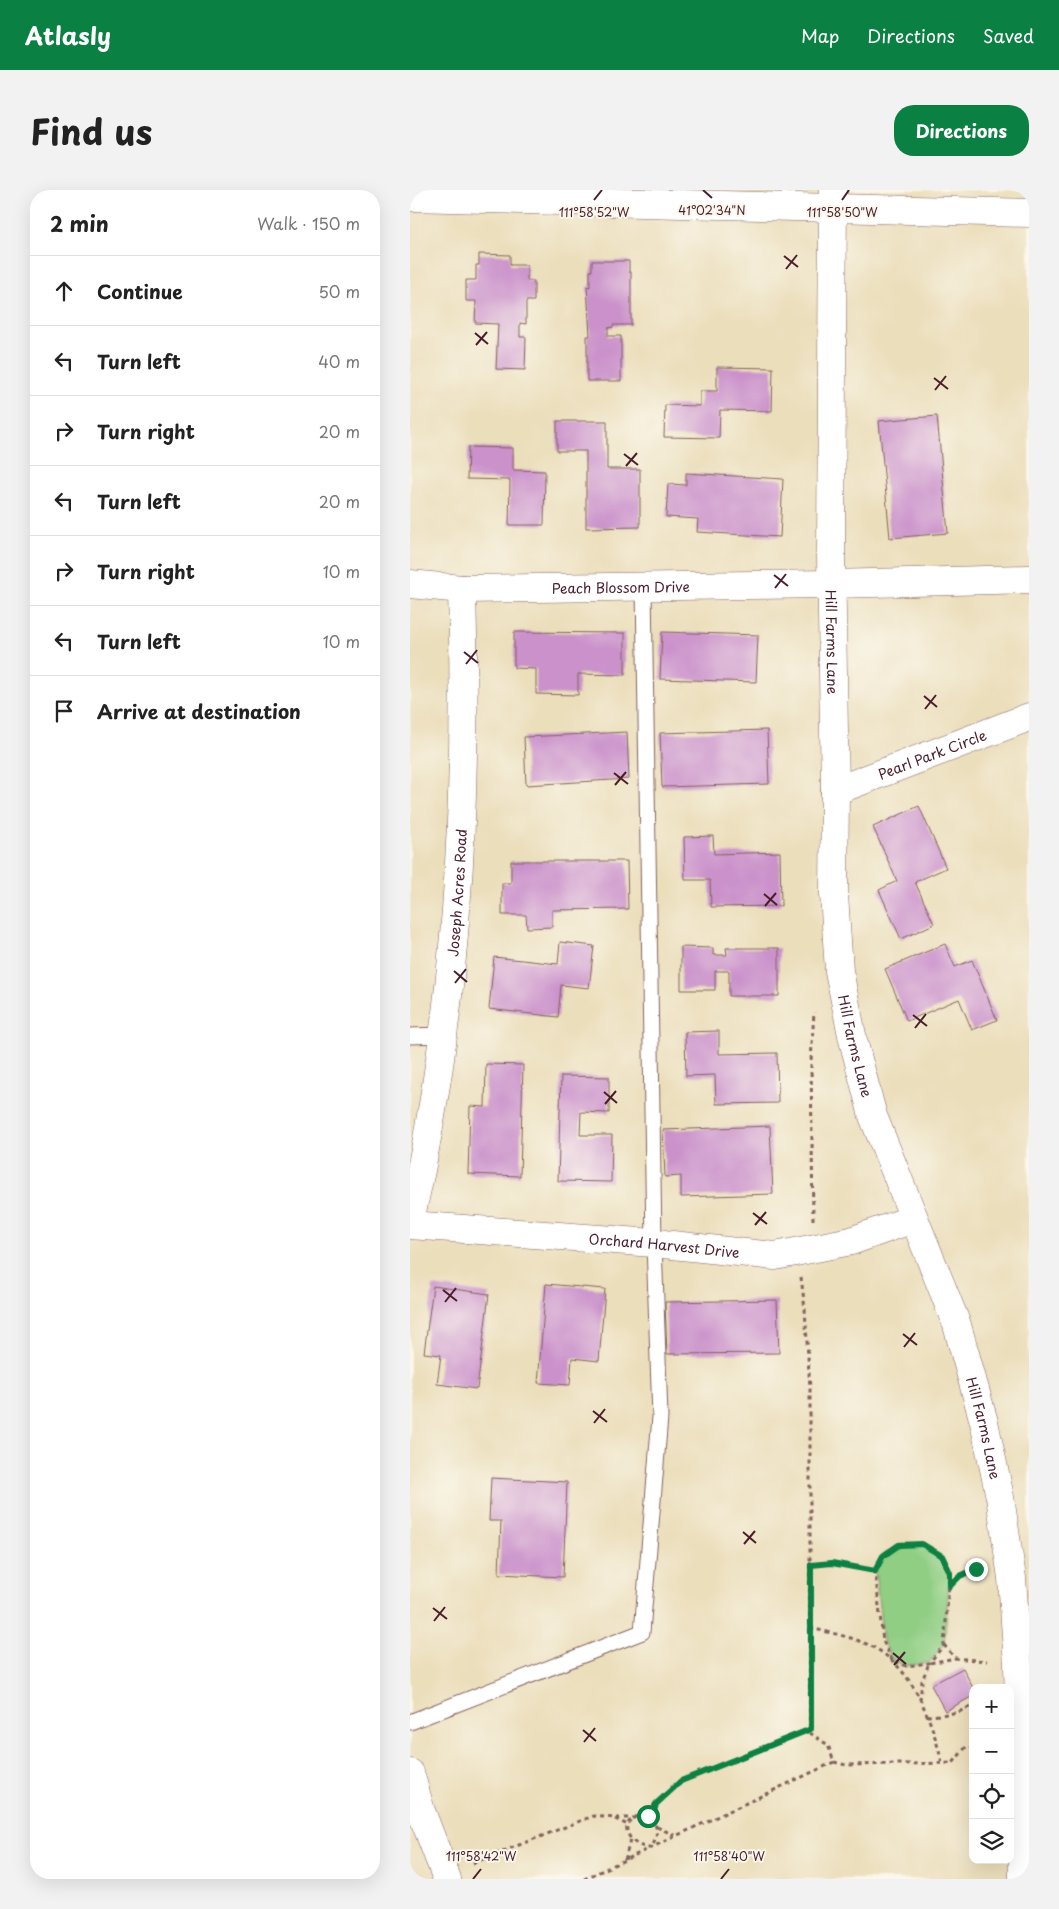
<!DOCTYPE html>
<html lang="en">
<head>
<meta charset="utf-8">
<style>
	:root { --surface:#fff; --page:#f2f2f2; --text:#222; --muted:#767676; --line:#e0e0e0; --accent:#0b8043 }
	body { margin:0; font-family:"Playpen Sans",sans-serif; background:var(--page); color:var(--text) }
	.controls { position:absolute; right:15px; bottom:15px; display:grid; overflow:hidden; border-radius:10px; box-shadow:0 5px 20px #0002 }
	.controls button { width:45px; height:45px; display:grid; place-items:center; padding:0; border:0; border-bottom:1px solid var(--line); background:var(--surface); color:var(--text); font:25px sans-serif }
	.stop { position:absolute; width:15px; height:15px; margin:-11px; border:4px solid #0b8043; border-radius:50%; background:#fff }
	.stop.end { background:#0b8043; border-color:#fff; box-shadow:0 1px 5px #0008 }
	.list { margin:0; padding:0; list-style:none }
	h2 { display:flex; justify-content:space-between; align-items:center; height:65px; margin:0; padding:0 20px; font-size:21px }
	h2 small { font-size:16px; font-weight:400; color:var(--muted) }
	.list li { display:grid; grid-template-columns:32px 1fr auto; gap:15px; align-items:center; box-sizing:border-box; height:70px; padding:0 20px; border-top:1px solid var(--line) }
	.list b { display:block; font-size:19px; white-space:nowrap }
	.list em { font-size:16px; font-style:normal; color:var(--muted) }
	.icon { flex:none; width:28px; height:28px; fill:none; stroke:currentColor; stroke-width:2; stroke-linecap:round; stroke-linejoin:round }
	.map { position:relative; flex:none; width:619px; height:1689px; overflow:hidden; border-radius:20px }
	header { display:flex; align-items:center; gap:30px; box-sizing:border-box; height:70px; padding:0 25px; background:var(--accent); color:#fff }
	header strong { font-size:24px }
	nav { display:flex; gap:28px; margin-inline-start:auto; font-size:18px }
	.intro { display:flex; align-items:center; justify-content:space-between; box-sizing:border-box; height:120px; padding:0 30px }
	h1 { margin:0; font-size:35px }
	.button { padding:12px 22px; border-radius:20px; background:var(--accent); color:#fff; font-size:18px; font-weight:700 }
	main { display:flex; gap:30px; padding:0 30px }
	aside { flex:1; background:var(--surface); border-radius:20px; box-shadow:0 5px 20px #0002 }
	.map>svg:first-child { display:block }
	.green { fill:#90ce84; stroke:#6d7658 }
	.building { fill:#ca91cb }
	.lines { fill:none; stroke-linecap:round; stroke-linejoin:round }
	.service-casing { stroke:#82625d; stroke-width:17 }
	.minor-casing { stroke:#82625d; stroke-width:29 }
	.path { stroke:#82625d; stroke-width:3; stroke-dasharray:4 4; stroke-linecap:butt }
	.service { stroke:#fff; stroke-width:15 }
	.minor { stroke:#fff; stroke-width:28 }
	.route { stroke:#0b8043; stroke-width:6 }
	.ticks { fill:none; stroke:#4a1f2b; stroke-width:2 }
	.labels { text-anchor:middle; dominant-baseline:central; stroke-width:4; stroke-linejoin:round; paint-order:stroke }
	.street-label { font-size:14px; fill:#4a1f2b; stroke:#fbf7ec }
	.ticks-label { font-size:12px; text-anchor:middle; fill:#4a1f2b; stroke:#fbf7ec; stroke-width:4; stroke-linejoin:round; paint-order:stroke }
</style>
</head>
<body>
<header>
<strong>Atlasly</strong>
<nav><a>Map</a><a>Directions</a><a>Saved</a></nav>
</header>
<div class="intro"><h1>Find us</h1><a class="button">Directions</a></div>
<main>
<aside>
<h2>2 min<small>Walk · 150 m</small></h2>
<ul class="list">
<li><svg class="icon" aria-label="ahead" viewBox="0 0 24 24"><path d="M12 20V5M6 11l6-6 6 6"/></svg><div><b>Continue</b></div><em>50 m</em></li>
<li><svg class="icon" aria-label="left" viewBox="0 0 24 24"><path d="M17 20v-9H6M10 6l-5 5 5 5"/></svg><div><b>Turn left</b></div><em>40 m</em></li>
<li><svg class="icon" aria-label="right" viewBox="0 0 24 24"><path d="M7 20v-9h11M14 6l5 5-5 5"/></svg><div><b>Turn right</b></div><em>20 m</em></li>
<li><svg class="icon" aria-label="left" viewBox="0 0 24 24"><path d="M17 20v-9H6M10 6l-5 5 5 5"/></svg><div><b>Turn left</b></div><em>20 m</em></li>
<li><svg class="icon" aria-label="right" viewBox="0 0 24 24"><path d="M7 20v-9h11M14 6l5 5-5 5"/></svg><div><b>Turn right</b></div><em>10 m</em></li>
<li><svg class="icon" aria-label="left" viewBox="0 0 24 24"><path d="M17 20v-9H6M10 6l-5 5 5 5"/></svg><div><b>Turn left</b></div><em>10 m</em></li>
<li><svg class="icon" aria-label="arrive" viewBox="0 0 24 24"><path d="M6 21V4h12l-3 4 3 4H6"/></svg><div><b>Arrive at destination</b></div></li>
</ul>
</aside>
<div class="map">
<svg width="619" height="1689" viewBox="0 0 619 1689">
	<rect width="100%" height="100%" fill="#fbf7ec"/>
	<filter id="ink" filterUnits="userSpaceOnUse"><feTurbulence type="fractalNoise" baseFrequency=".02" numOctaves="2"/><feDisplacementMap in="SourceGraphic" scale="10" xChannelSelector="R" yChannelSelector="G"/><feConvolveMatrix kernelMatrix="1 2 1 2 8 2 1 2 1" color-interpolation-filters="sRGB"/></filter>
	<filter id="wash" filterUnits="userSpaceOnUse"><feTurbulence type="fractalNoise" baseFrequency=".0096" numOctaves="4" result="noise"/><feDisplacementMap in="SourceGraphic" scale="20" xChannelSelector="R" yChannelSelector="G"/><feGaussianBlur stdDeviation="1.12" result="paint"/><feColorMatrix in="noise" values="0 0 0 0 0 0 0 0 0 0 0 0 0 0 0 0 0 1.4 0 .05"/><feComposite in="paint" operator="in"/></filter>
	<g filter="url(#wash)">
		<rect width="100%" height="100%" fill="#ebdebb"/>
		<path class="green" d="M512 1354 531 1366 540 1383 534 1455 519 1473 496 1476 482 1470 473 1451 465 1381 473 1365 489 1355Z"/>
		<g id="blocks">
			<path class="building" d="M69 64 100 65V75H117V91H124V111H116V134L110 133V147H116L115 180 86 179 88 134 65 133 66 111H56V90H66V75H69Z
				M182 71H219V82H221V135H203V137L198 138V146H211V191H177V146H180L177 96 180 97V81H182Z
				M307 177 363 178 362 221 310 220 309 248 254 247 255 215 290 216V201H307Z
				M527 226 538 343 480 348 469 231Z
				M147 231H197V279H230V337L176 338V261H147Z
				M58 257 103 258V280L135 281 134 335H99L100 290 57 289Z
				M276 283 373 289 370 347 287 342 288 329 256 327 258 294 276 295Z
				M104 442 215 443V485L168 484V505L126 504V479L104 478Z
				M252 442 348 445 346 492 250 489Z
				M357 540 359 594 252 597 250 543Z
				M217 542 219 589 116 595 114 547Z
				M509 616 536 678 505 692 524 734 491 749 469 700 487 691 463 637Z
				M303 646 304 664 370 662 371 716 301 717 300 690H275L274 647Z
				M101 671H217L218 719 142 720V737L117 738 116 725H92V693H101Z
				M150 752 184 756 179 798 151 795 148 827 79 819 84 767 148 774Z
				M535 754 545 777 562 770 587 830 562 840 549 809 497 831 475 779Z
				M271 757 303 758V765H317L316 758H369V806H319V781H305V800H271Z
				M309 841V864L367 863 368 913 306 914 305 885 276 886 275 842Z
				M76 874 113 875 110 986 58 984 60 916 75 917Z
				M151 886 199 887V923L171 922 170 945H202L201 992 148 991Z
				M360 936 363 1004 271 1007V986L255 987 253 940Z
				M136 1094 195 1099 189 1171 162 1168 160 1195 128 1193Z
				M23 1096 79 1104 67 1199 27 1194 31 1165 14 1163Z
				M367 1110 369 1163 257 1164 255 1112Z
				M81 1288 157 1292 153 1387 89 1384 91 1331H79Z
				M553 1478 563 1498V1506L535 1521 521 1495Z"/>
		</g>
	</g>
	<g filter="url(#ink)">
		<use href="#blocks" fill-opacity="0" stroke="#82625d" stroke-width="1"/>
		<g class="lines">
			<g class="service-casing">
				<path id="service" d="M0 846 32 845
					M0 1532 232 1442 250 1227 244 1053 234 397"/>
			</g>
			<g class="minor-casing">
				<g id="minor">
					<path id="s1" d="M423 0 421 365 425 601 424 704 429 781 443 850 463 926 547 1135 574 1232 590 1307 602 1388 608 1475 613 1689"/>
					<path d="M0 7 619 23"/>
					<path id="s2" d="M0 394 52 399 422 394 619 389"/>
					<path id="s3" d="M425 601 619 527"/>
					<path id="s4" d="M0 1031C48 824 58 610 52 399"/>
					<path id="s5" d="M0 1035 244 1053 365 1066 441 1051 503 1029"/>
					<path d="M0 1583 11 1621 37 1689"/>
				</g>
			</g>
			<path class="path" d="M403 1030 401 871 404 822
				M391 1087 395 1119 400 1199V1543L418 1555 424 1572 436 1575 543 1573 556 1557H563
				M512 1354 531 1366 540 1383 534 1455 519 1473 496 1476 482 1470 473 1451 465 1381 473 1365 489 1355Z
				M401 1375 422 1373 465 1381
				M540 1396 550 1386 566 1379
				M400 1438C421 1443 444 1447 463 1457 504 1479 522 1531 532 1573
				M534 1455 545 1468
				M510 1510 512 1491 519 1473 545 1468 577 1471
				M517 1526C531 1525 552 1524 563 1514
				M233 1625C250 1630 249 1646 241 1658 217 1657 205 1629 233 1625Z
				M205 1629 218 1635
				M242 1629 246 1615
				M247 1637 266 1646
				M215 1670 220 1650
				M63 1673 183 1626 205 1628H224L246 1614 271 1591 401 1539
				M174 1689 424 1572"/>
			<use href="#service" class="service"/>
			<use href="#minor" class="minor"/>
		</g>
	</g>
	<g class="lines" filter="url(#ink)">
		<path class="route" d="M238 1626 242 1629 246 1614 271 1591 401 1539V1375L422 1373 465 1381 473 1366 489 1355 512 1354 532 1366 540 1383V1396L550 1386 566 1379"/>
	</g>
	<path class="ticks" d="M293 0 302 8M184 10 192 0M432 10 439 0M374 66 388 77M376 79 387 65M65 143 78 154M66 155 77 142M524 188 538 199M525 200 536 186M214 264 228 275M216 276 227 263M364 385 378 396M365 398 376 384M54 462 68 473M56 474 67 460M514 506 527 517M515 519 526 505M204 583 218 594M205 595 216 582M354 704 367 715M355 716 366 703M44 781 57 792M45 793 56 779M503 825 517 836M505 838 516 824M194 902 207 913M195 914 206 901M343 1023 357 1034M345 1035 356 1022M33 1100 47 1111M35 1112 46 1098M493 1144 507 1155M494 1157 505 1143M183 1221 197 1232M184 1233 195 1219M333 1342 346 1353M334 1354 345 1341M23 1418 37 1429M24 1431 35 1417M483 1463 496 1474M484 1475 495 1462M173 1540 186 1551M174 1552 185 1538M63 1689 71 1679M311 1689 319 1679"/>
	<g class="labels">
		<g class="street-label">
			<text stroke="none"><textPath href="#s2" startOffset="211">Peach Blossom Drive</textPath></text>
			<text stroke="none"><textPath href="#s1" startOffset="452">Hill Farms Lane</textPath></text>
			<text stroke="none"><textPath href="#s3" startOffset="104">Pearl Park Circle</textPath></text>
			<text stroke="none"><textPath href="#s4" startOffset="332">Joseph Acres Road</textPath></text>
			<text stroke="none"><textPath href="#s1" startOffset="858">Hill Farms Lane</textPath></text>
			<text stroke="none"><textPath href="#s5" startOffset="255">Orchard Harvest Drive</textPath></text>
			<text stroke="none"><textPath href="#s1" startOffset="1262">Hill Farms Lane</textPath></text>
		</g>
	</g>
	<g class="ticks-label">
		<text x="302" y="25">41°02'34"N</text>
		<text x="184" y="27">111°58'52"W</text>
		<text x="432" y="27">111°58'50"W</text>
		<text x="71" y="1671">111°58'42"W</text>
		<text x="319" y="1671">111°58'40"W</text>
	</g>
</svg>
<div class="controls">
<button>+</button>
<button>−</button>
<button><svg class="icon" aria-label="locate" viewBox="0 0 24 24"><circle cx="12" cy="12" r="6"/><path d="M12 2v4M12 18v4M2 12h4M18 12h4"/></svg></button>
<button><svg class="icon" aria-label="layers" viewBox="0 0 24 24"><path d="M12 4l9 5-9 5-9-5zM3 14l9 5 9-5"/></svg></button>
</div>
<div class="stop" style="left:238px;top:1626px"></div>
<div class="stop end" style="left:566px;top:1379px"></div>
</div>
</main>
</body>
</html>
